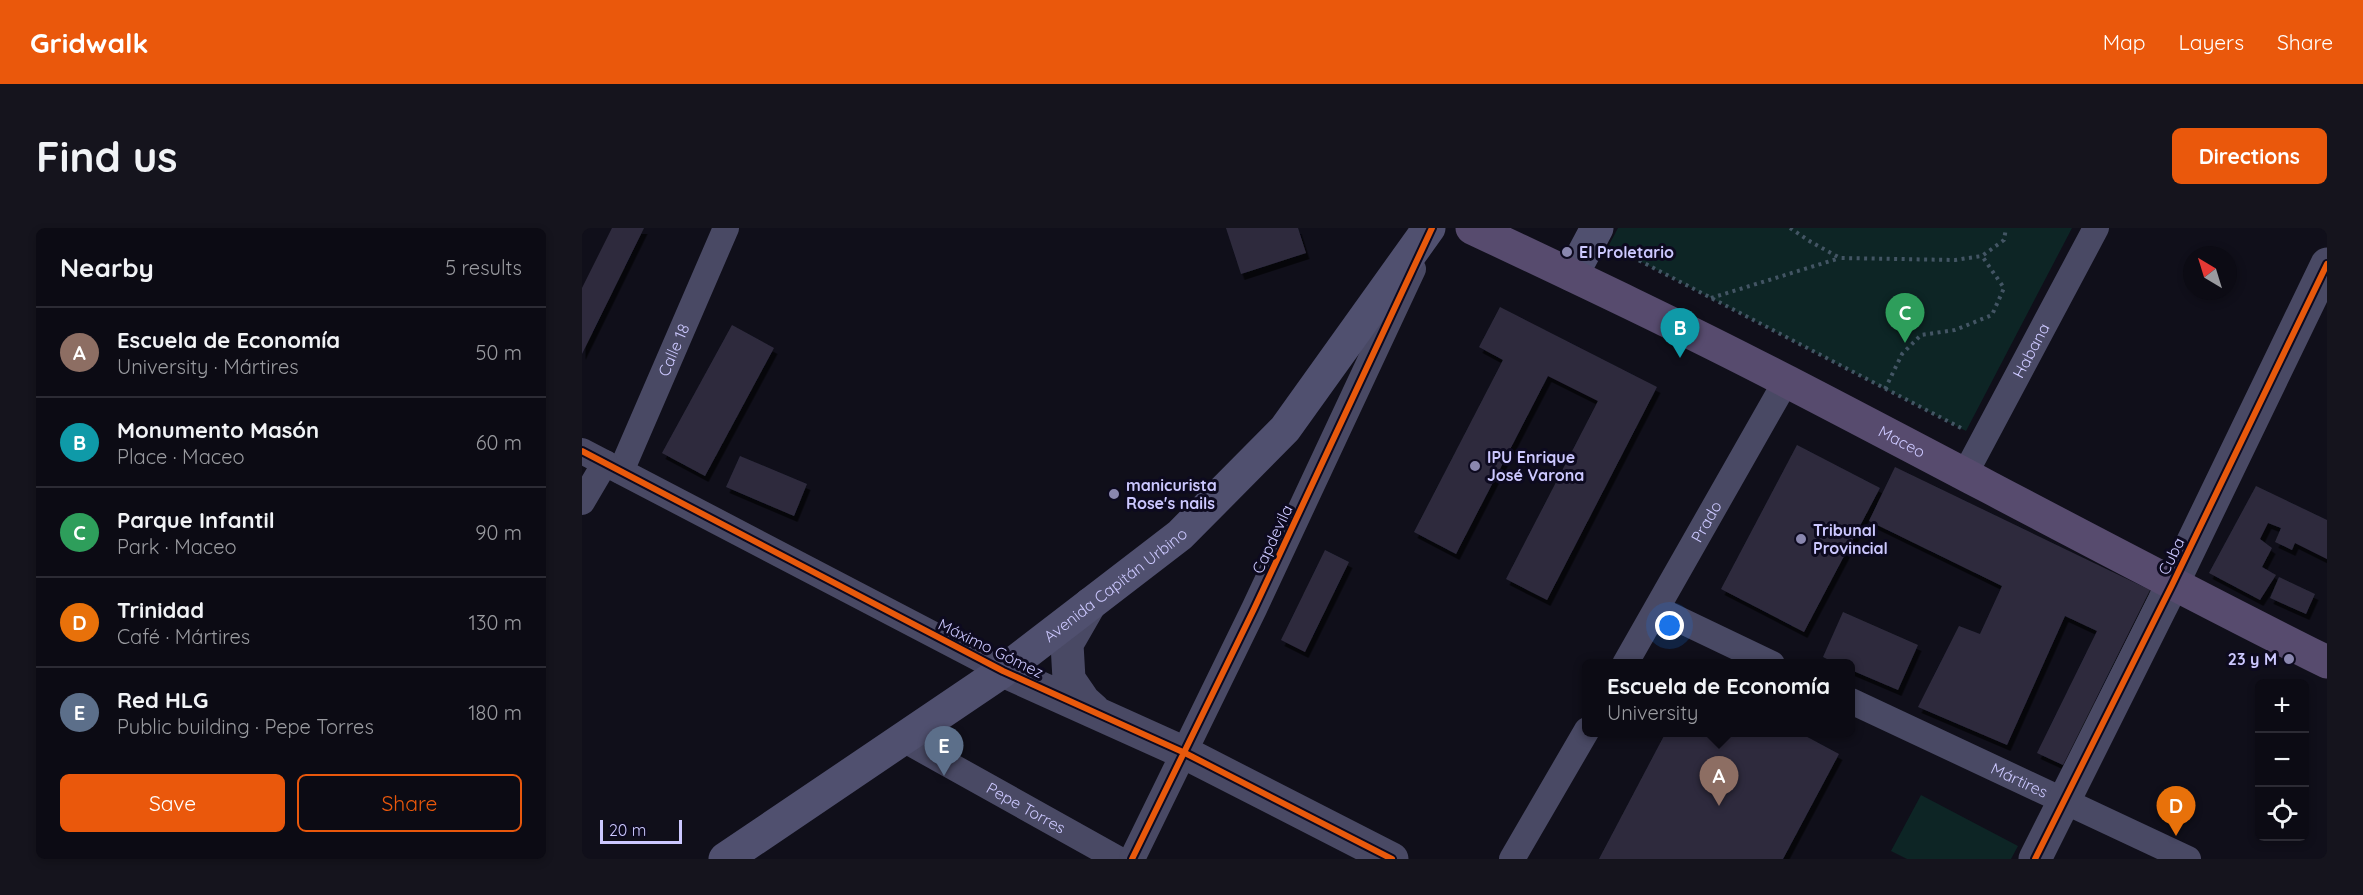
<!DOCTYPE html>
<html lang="en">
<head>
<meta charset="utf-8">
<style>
	:root { --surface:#0c0b14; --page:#15141d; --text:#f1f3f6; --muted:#9a9ba0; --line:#2c2b34; --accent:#ea580c }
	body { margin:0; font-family:Quicksand,sans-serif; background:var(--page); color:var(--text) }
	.controls { position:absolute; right:18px; bottom:18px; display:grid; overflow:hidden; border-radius:9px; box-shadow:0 3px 9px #0003 }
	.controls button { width:54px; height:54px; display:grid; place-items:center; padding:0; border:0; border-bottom:2px solid var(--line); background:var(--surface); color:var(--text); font:30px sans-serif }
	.compass { position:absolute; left:1601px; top:18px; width:54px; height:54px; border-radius:50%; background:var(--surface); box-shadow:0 3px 9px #0003; rotate:322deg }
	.scale { position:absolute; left:18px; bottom:15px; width:82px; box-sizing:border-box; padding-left:6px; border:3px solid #ccc8ff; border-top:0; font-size:16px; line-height:21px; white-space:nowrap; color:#ccc8ff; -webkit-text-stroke:4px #0d0a1f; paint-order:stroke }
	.you { position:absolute; left:1088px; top:398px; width:21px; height:21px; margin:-15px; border:4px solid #fff; border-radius:50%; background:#1a73e8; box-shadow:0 0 0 9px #1a73e833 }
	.badge { display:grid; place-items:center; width:39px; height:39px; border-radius:50%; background:var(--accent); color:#fff; font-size:20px; font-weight:700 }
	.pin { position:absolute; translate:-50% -50px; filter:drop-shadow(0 2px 3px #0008) }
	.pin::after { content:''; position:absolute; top:32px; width:21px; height:18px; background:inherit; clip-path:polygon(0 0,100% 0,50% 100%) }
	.popup { position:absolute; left:1000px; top:431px; width:273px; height:78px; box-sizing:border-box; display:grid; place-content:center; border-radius:9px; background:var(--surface); filter:drop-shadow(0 2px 4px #0005); font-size:20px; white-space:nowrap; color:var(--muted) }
	.popup b { font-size:22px; color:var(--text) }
	.popup::after { content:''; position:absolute; left:50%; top:100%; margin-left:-12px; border:12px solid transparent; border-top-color:var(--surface) }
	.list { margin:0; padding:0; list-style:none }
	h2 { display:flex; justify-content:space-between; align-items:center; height:78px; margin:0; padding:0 24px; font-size:26px }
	h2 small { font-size:20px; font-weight:400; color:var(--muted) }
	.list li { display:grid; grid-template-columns:39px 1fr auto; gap:18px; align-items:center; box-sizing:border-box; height:90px; padding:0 24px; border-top:2px solid var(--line) }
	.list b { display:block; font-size:22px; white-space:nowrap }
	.list p { margin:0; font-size:20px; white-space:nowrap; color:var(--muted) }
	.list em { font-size:20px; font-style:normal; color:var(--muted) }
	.actions { display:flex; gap:12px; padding:18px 24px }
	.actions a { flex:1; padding:14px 0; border:2px solid var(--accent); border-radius:9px; text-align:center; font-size:21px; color:var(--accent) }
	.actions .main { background:var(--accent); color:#fff }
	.icon { flex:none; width:33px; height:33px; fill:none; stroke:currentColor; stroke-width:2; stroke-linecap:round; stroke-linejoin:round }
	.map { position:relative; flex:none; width:1745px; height:631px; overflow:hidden; border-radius:9px }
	header { display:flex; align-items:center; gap:36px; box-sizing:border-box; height:84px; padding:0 30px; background:var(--accent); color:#fff }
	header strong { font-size:28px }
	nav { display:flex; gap:33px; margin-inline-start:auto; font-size:21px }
	.intro { display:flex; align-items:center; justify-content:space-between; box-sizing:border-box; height:144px; padding:0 36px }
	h1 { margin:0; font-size:42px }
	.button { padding:15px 27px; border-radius:9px; background:var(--accent); color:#fff; font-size:21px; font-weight:700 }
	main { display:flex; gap:36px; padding:0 36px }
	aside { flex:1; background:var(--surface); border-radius:9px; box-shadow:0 3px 9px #0003 }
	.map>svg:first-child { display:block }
	.green { fill:#0d2525 }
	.building { fill:#2e2b3e; filter:url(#shadow) }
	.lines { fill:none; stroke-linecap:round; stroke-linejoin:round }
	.path { stroke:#435564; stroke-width:4; stroke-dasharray:3 4.5; stroke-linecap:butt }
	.minor { stroke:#494964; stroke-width:26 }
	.tertiary { stroke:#494964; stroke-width:33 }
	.secondary { stroke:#50506f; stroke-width:33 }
	.primary { stroke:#574b6e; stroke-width:33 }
	.cycleway-casing { stroke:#0d0a1f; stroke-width:10 }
	.cycleway { stroke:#e8590c; stroke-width:6 }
	.poi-dot { fill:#8a87af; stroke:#0d0a1f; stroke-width:2 }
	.labels { text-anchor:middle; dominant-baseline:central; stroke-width:6; stroke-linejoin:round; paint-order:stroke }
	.poi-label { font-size:16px; font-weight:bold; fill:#ccc8ff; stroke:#0d0a1f; text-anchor:start }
	.street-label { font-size:16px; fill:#ccc8ff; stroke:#0d0a1f }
</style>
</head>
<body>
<header>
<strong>Gridwalk</strong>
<nav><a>Map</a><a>Layers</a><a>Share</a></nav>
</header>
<div class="intro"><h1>Find us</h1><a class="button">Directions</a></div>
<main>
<aside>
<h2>Nearby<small>5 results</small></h2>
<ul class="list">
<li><span class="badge" style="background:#8d6e63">A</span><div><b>Escuela de Economía</b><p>University · Mártires</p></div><em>50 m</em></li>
<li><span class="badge" style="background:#0f9aa8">B</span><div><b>Monumento Masón</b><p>Place · Maceo</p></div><em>60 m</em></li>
<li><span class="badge" style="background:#2e9e5b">C</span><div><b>Parque Infantil</b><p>Park · Maceo</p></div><em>90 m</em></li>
<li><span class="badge" style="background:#e8710a">D</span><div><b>Trinidad</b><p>Café · Mártires</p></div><em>130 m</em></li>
<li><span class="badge" style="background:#5c6f8a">E</span><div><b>Red HLG</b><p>Public building · Pepe Torres</p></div><em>180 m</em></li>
</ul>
<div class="actions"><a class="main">Save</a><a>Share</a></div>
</aside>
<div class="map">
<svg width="1745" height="631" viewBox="0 0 1745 631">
	<defs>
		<filter id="shadow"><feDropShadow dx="3.5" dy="6" stdDeviation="0" flood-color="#0009"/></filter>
	</defs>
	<rect width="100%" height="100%" fill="#100f1a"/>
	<path class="green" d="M1036 0H1490L1384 203 1027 17Z
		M1339 567 1436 618 1429 631H1325L1309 623Z"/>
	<path class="building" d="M30 0H62L0 126V60Z
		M644 0H716L724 25 659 46Z
		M918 79 1075 159 965 372 924 351 1016 173 966 148 874 326 832 304 921 132 897 119Z
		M150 97 192 120 123 248 80 225Z
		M1215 217 1298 260 1222 404 1139 361Z
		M158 228 225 256 212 288 144 259Z
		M1313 239 1568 362 1481 537 1455 525 1515 403 1483 388 1425 517 1336 479 1377 398 1398 406 1420 358 1287 293Z
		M1674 258 1745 292V331L1713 315 1710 322 1693 314 1699 300 1686 295 1678 311 1690 320 1680 339 1694 347 1678 372 1627 345Z
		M743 322 767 334 723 424 699 412Z
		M1697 349 1733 366 1724 386 1688 370Z
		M1261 384 1336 417 1316 462 1269 442V436H1255L1241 429Z
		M1084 504H1216L1257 526 1201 631H1017Z"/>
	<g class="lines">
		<path class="path" d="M1208 0 1229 14 1258 30 1373 32 1400 28 1422 12 1424 0
			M1037 22 1379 200
			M1129 70 1258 30
			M1303 161 1320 126 1339 107 1373 102 1410 87 1422 60 1400 28"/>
		<g class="minor">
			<path d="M0 223 421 443"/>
			<path id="s1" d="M39 243 144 0"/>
			<path id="s2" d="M1383 246 1514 0"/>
			<path d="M0 274 23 235"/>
			<path d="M1075 381 1190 436"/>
			<path id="s3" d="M1043 436 1204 153"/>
			<path id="s4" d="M1269 473 1606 631"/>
			<path id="s5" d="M321 511 536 631"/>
			<path d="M550 631 672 381 831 41"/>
			<path d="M930 631 1005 502"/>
		</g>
		<path class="tertiary" d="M508 376 485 416 487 451 502 473 512 482
			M421 443 603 525 810 631
			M1453 631 1590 357 1745 36"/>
		<g class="secondary">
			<path d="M990 47 1015 0"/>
			<path id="s6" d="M143 631 421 443 598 307 703 201 847 0"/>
		</g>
		<path class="primary" id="s7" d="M890 0C996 50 1102 100 1206 154 1386 247 1564 344 1745 434"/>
		<g class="cycleway-casing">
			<path id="cycleway" d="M0 223 421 443 603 525 810 631
				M550 631 672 381 850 0
				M1453 631 1590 357 1745 36"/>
		</g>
		<use href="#cycleway" class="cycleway"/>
	</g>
	<g class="poi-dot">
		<circle cx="985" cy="24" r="6"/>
		<circle cx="893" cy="238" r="6"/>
		<circle cx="532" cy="266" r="6"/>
		<circle cx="1219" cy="311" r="6"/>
		<circle cx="1707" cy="431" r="6"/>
	</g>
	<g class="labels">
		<g class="poi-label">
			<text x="997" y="24">El Proletario</text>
			<text x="905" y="229">IPU Enrique<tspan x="905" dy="18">José Varona</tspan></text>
			<text x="544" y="257">manicurista<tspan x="544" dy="18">Rose's nails</tspan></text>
			<text x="1231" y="302">Tribunal<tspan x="1231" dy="18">Provincial</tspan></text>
			<text x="1695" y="431" text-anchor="end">23 y M</text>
		</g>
		<g class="street-label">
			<text stroke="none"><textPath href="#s1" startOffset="132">Calle 18</textPath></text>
			<text stroke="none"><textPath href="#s2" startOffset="140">Habana</textPath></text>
			<text stroke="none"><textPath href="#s7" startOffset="480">Maceo</textPath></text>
			<text stroke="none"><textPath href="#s3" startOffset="164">Prado</textPath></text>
			<text transform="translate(690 311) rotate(-65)">Capdevila</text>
			<text transform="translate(1589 328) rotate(-64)">Cuba</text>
			<text stroke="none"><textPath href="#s6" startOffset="477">Avenida Capitán Urbino</textPath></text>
			<text transform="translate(409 420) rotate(26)">Máximo Gómez</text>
			<text stroke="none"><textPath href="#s4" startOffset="186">Mártires</textPath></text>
			<text stroke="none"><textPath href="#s5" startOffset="141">Pepe Torres</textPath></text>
		</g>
	</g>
</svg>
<div class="controls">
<button>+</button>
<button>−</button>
<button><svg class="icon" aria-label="locate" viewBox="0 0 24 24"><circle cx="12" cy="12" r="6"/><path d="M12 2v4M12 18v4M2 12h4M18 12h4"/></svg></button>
</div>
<svg class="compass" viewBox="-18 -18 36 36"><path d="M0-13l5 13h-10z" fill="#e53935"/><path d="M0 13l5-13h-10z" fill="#9a9ba0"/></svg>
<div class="scale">20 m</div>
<div class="you"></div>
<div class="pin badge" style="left:1137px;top:578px;background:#8d6e63">A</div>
<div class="popup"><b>Escuela de Economía</b>University</div>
<div class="pin badge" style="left:1098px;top:130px;background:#0f9aa8">B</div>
<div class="pin badge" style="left:1323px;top:115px;background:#2e9e5b">C</div>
<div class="pin badge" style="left:1594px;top:608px;background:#e8710a">D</div>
<div class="pin badge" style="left:362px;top:548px;background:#5c6f8a">E</div>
</div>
</main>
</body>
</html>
